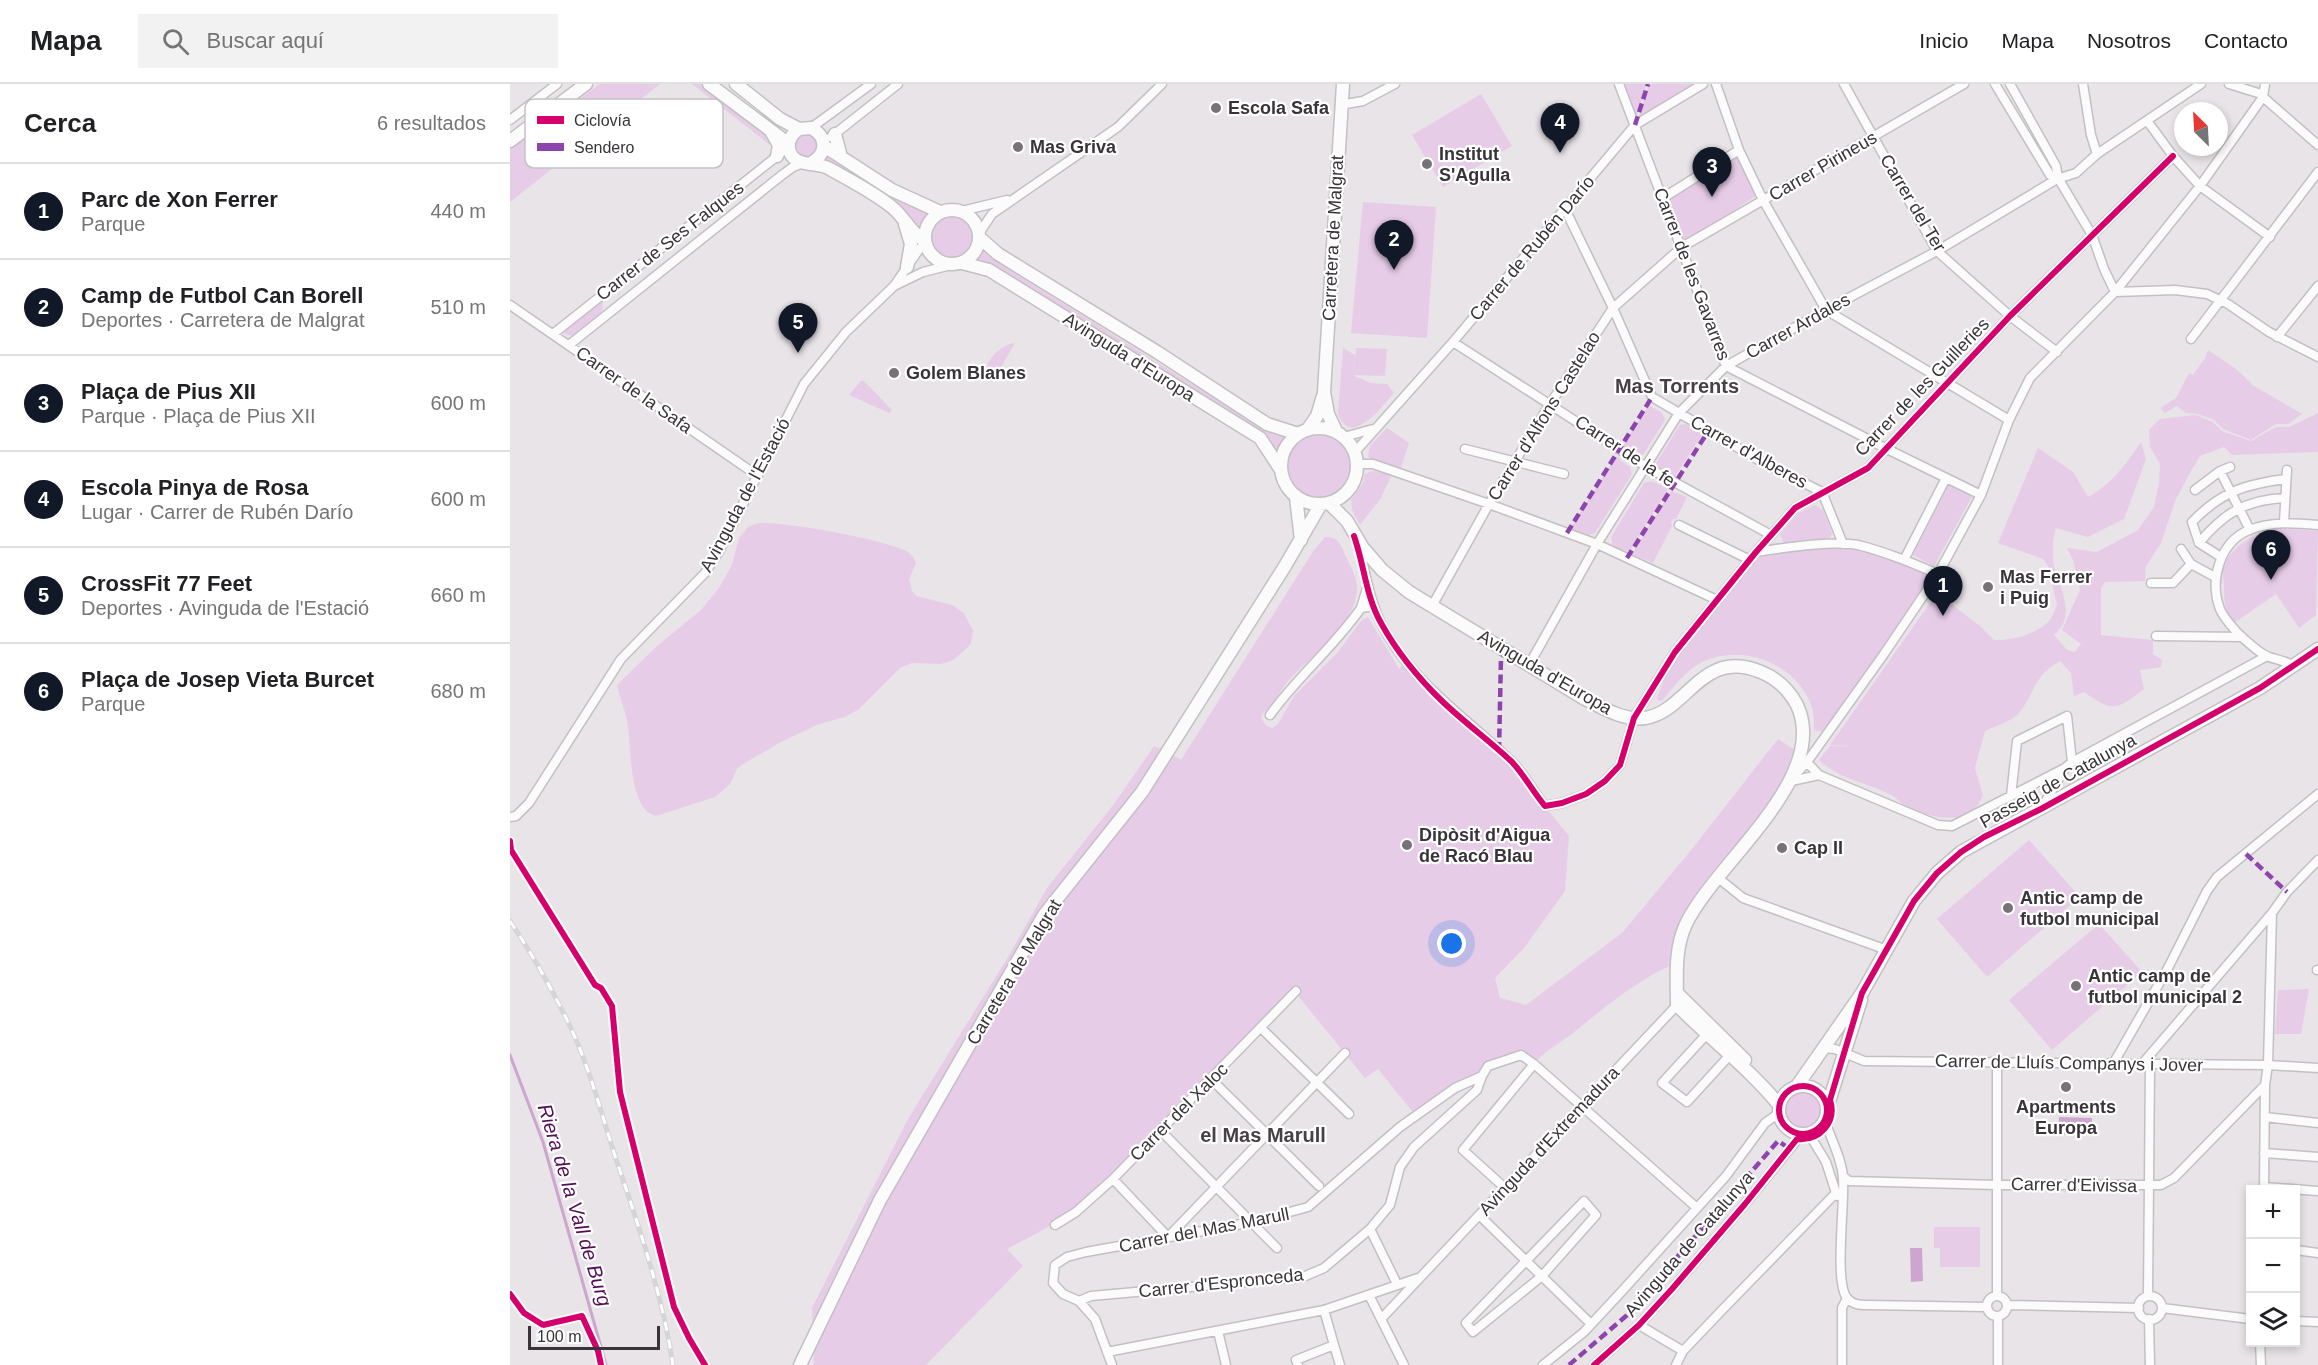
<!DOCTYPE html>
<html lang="es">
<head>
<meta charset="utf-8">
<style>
	:root { --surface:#fff; --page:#f2f2f2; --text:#202124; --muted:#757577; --line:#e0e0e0; --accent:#111827 }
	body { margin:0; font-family:Arial,sans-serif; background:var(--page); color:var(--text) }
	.controls { position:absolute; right:18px; bottom:18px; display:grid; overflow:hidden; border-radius:0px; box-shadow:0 3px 9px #0003 }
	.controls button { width:54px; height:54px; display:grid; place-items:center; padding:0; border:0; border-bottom:2px solid var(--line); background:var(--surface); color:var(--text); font:30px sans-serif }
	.compass { position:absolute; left:1664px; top:18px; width:54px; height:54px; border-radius:50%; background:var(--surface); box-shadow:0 3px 9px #0003; rotate:336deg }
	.scale { position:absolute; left:18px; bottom:15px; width:132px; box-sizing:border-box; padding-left:6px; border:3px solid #383438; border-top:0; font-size:16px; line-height:21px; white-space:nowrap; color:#383438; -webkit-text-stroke:4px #fff; paint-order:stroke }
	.you { position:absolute; left:942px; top:860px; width:21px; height:21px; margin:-15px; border:4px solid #fff; border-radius:50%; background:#1a73e8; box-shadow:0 0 0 9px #1a73e833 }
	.badge { display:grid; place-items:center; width:39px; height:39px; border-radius:50%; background:var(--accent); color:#fff; font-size:20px; font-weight:700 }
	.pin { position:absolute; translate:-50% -50px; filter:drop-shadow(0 2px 3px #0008) }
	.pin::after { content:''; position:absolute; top:32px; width:21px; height:18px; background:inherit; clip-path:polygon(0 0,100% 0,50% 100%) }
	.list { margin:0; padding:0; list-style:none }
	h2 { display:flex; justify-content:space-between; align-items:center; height:78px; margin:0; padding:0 24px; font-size:26px }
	h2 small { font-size:20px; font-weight:400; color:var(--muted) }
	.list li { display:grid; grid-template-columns:39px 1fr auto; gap:18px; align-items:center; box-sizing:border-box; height:96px; padding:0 24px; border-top:2px solid var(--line) }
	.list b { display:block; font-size:22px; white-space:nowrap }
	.list p { margin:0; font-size:20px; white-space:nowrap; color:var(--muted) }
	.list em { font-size:20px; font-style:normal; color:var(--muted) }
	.icon { flex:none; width:33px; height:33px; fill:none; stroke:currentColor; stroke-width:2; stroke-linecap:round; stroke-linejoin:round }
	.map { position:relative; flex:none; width:1808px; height:1281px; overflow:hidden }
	header { display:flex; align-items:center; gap:36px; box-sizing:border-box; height:84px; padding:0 30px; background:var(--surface); border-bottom:2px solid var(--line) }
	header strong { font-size:28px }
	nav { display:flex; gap:33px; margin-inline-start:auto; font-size:21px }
	.search { width:420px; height:54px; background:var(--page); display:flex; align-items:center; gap:15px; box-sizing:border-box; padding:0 21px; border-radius:0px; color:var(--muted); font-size:22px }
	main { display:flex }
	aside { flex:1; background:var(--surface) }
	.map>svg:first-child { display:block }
	.green { fill:#e7cce7 }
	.water { fill:#cda5ce }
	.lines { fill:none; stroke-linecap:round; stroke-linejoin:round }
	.stream { stroke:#cda5ce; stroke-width:3 }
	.street-casing { stroke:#c3c0c3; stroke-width:11 }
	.secondary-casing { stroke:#c3c0c3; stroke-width:15 }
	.street { stroke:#fcfbfc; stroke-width:8 }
	.secondary { stroke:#fcfbfc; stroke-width:12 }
	.rail-casing { stroke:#d6d5d6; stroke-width:5 }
	.rail { stroke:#fff; stroke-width:3; stroke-dasharray:9; stroke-linecap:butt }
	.quiet { stroke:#8e44ad; stroke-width:4.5; stroke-dasharray:9 4.5; stroke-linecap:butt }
	.cycleway-casing { stroke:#fff; stroke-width:10 }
	.cycleway { stroke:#d6006c; stroke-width:6 }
	.poi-dot { fill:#767276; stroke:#fff; stroke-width:2 }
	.labels { text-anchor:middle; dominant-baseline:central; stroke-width:4.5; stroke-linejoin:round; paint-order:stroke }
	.poi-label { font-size:18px; font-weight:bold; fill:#383438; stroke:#fff; text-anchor:start }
	.street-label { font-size:18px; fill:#383438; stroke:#fff }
	.neighbourhood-label { font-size:20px; font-weight:bold; fill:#474147; stroke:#fff }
	.water-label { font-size:20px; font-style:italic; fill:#530e56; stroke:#fff }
	.key { fill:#fff; stroke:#c3c2c3; stroke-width:1.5 }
	.key-label { font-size:16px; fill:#383438 }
</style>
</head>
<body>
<header>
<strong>Mapa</strong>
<div class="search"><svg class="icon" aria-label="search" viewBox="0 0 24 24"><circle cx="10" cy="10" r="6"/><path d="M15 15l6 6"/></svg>Buscar aquí</div>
<nav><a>Inicio</a><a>Mapa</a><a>Nosotros</a><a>Contacto</a></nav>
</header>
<main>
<aside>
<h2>Cerca<small>6 resultados</small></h2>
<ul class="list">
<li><span class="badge">1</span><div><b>Parc de Xon Ferrer</b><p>Parque</p></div><em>440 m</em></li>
<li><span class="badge">2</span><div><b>Camp de Futbol Can Borell</b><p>Deportes · Carretera de Malgrat</p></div><em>510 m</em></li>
<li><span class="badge">3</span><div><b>Plaça de Pius XII</b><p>Parque · Plaça de Pius XII</p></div><em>600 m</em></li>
<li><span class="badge">4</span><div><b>Escola Pinya de Rosa</b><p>Lugar · Carrer de Rubén Darío</p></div><em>600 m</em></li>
<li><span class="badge">5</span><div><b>CrossFit 77 Feet</b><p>Deportes · Avinguda de l'Estació</p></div><em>660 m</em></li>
<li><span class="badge">6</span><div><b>Plaça de Josep Vieta Burcet</b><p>Parque</p></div><em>680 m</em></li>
</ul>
</aside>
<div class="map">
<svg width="1808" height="1281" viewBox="0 0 1808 1281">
	<rect width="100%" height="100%" fill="#e8e4e8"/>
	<path class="green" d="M90 0H150L0 118V65Z
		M182 0H195L261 52 260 61Z
		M1110 0H1137L1125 38Z
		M1139 0H1189L1127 39Z
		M971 10 1002 62 933 103 902 51Z
		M284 62a12 12 0 1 1 24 0a12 12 0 1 1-24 0Z
		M1229 66 1247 111 1174 160 1156 116Z
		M316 68C333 89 393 119 419 127L421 132 416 139 413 150 309 77Z
		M853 118 926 123 917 254 841 249Z
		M422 153a20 20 0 1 1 40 0a20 20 0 1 1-40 0Z
		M470 165 485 177 757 347 775 353 776 355 767 370 760 362 461 176Z
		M93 214 92 228 62 252 55 250 54 247Z
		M505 259 482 299C465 285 489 260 505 259Z
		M833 264 845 271 844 292 861 299 877 300 884 309C872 322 841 365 828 330Z
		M846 264 877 265 875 292 844 291Z
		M1698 266 1726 285 1744 302 1792 330 1778 340H1766L1741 356 1713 345 1704 336 1688 330 1676 329 1667 322 1655 329 1650 324 1666 314 1679 289 1683 291 1695 274Z
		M351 297H354L382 326 379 329 339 311Z
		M1139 321 1152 329 1155 336 1133 371 1125 373 1112 363Z
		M1808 329V368L1722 371 1714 363 1690 372 1681 387 1666 415 1651 459 1636 482 1635 497 1595 498 1591 504V551L1643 556V570L1652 576 1651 583 1630 586 1634 605C1606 626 1604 629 1574 608L1564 612 1561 589 1550 577C1524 591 1525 609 1509 629 1501 638 1485 642 1475 647L1465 684 1473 711C1471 715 1469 720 1466 723 1451 742 1414 732 1396 722 1391 719 1386 714 1381 711 1357 698 1330 696 1309 676L1320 662 1340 663 1320 661 1427 509 1470 542 1484 556C1501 557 1526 550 1538 538 1542 534 1545 526 1547 521L1538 482 1533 475 1488 459 1528 364 1563 388 1578 413C1602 400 1616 380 1631 358L1636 375 1614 435 1578 453 1546 444C1543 454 1542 465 1543 476 1547 502 1569 530 1544 551L1557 566 1565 568 1571 560 1552 546 1570 506 1563 476 1557 464 1587 468 1628 446 1644 423 1649 399 1650 380 1640 363 1639 346 1650 335 1686 331 1703 338 1712 347 1741 357 1766 343H1779Z
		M1178 340 1194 348 1163 395 1148 388 1146 379 1170 341Z
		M877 344 899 359 890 386 861 376 858 372 860 362Z
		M775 383a33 33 0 1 1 66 0a33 33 0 1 1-66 0Z
		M1106 373 1120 383 1122 390 1085 449 1078 451 1060 444Z
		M862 387 871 388 881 392 871 414 850 441 842 426 841 416 853 399 855 390Z
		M1142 397 1158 405 1119 468 1103 462 1101 453 1134 399Z
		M1439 400 1462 413 1424 482 1403 471Z
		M1161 407 1177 413 1166 435H1163L1161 439 1162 442 1143 479 1122 470Z
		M1305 421 1313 426 1322 450 1319 456 1280 461 1274 459 1270 450 1289 429Z
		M249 439C276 438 375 455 398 468 402 471 404 474 406 479L399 495 402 507 406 512 442 521 454 529 463 547 461 559 457 564 443 576 431 580 402 579 390 584 349 625 335 633 309 640 269 659 233 680 227 685 220 700 205 713 146 732C119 726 121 665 118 642 116 628 110 615 107 601L147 562 191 526 209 504 222 481 229 454 238 443Z
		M1764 444 1808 447 1806 531 1789 544 1766 510 1724 539C1715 526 1714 519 1714 503 1714 497 1712 489 1713 484 1719 463 1746 449 1764 444Z
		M815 453C828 452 831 461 836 473 841 483 848 495 847 507 845 541 798 574 778 597 773 603 769 610 765 617 761 623 753 627 751 634L757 642 762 644 768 640 784 612 828 568 851 537 858 533 889 585 895 577 989 667 1059 752 1055 807 1014 864 985 894 990 914 1016 921 1112 849 1182 765 1268 655 1291 670 1281 700 1194 810 1166 879C1128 895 1095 923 1063 949 1049 960 1035 966 1024 980L1011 972 979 982 972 992 906 1032 868 985 855 994 785 908 566 1128 497 1165 513 1182 416 1281H304L302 1224 398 1035 498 873 537 804 604 720 644 662 657 667 671 676 804 466Z
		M1333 460 1428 490 1318 649 1304 646C1304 639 1304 630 1302 623 1288 581 1235 559 1194 577 1176 586 1165 601 1153 616L1149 617 1147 614 1165 568 1246 469Z
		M1519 756 1570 813 1477 893 1427 835Z
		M1589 840 1632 888 1542 966 1499 916Z
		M1799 905 1791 950H1765L1768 906Z
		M1274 1026a19 19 0 1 1 38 0a19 19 0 1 1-38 0Z
		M1424 1143H1470V1183H1430V1164H1424Z"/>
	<path class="water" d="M1549 1033 1582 1034V1051L1548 1050Z
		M1400 1164H1412L1413 1197 1401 1198Z"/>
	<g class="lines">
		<path class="stream" d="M0 971 33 1058 96 1281"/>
		<g class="street-casing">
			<path id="street" d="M1109 0 1216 282 1377 365 1471 411
				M1206 0 1229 66 1253 116 1316 226 1499 336
				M1334 0 1427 167 1500 232 1547 268
				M1485 0 1540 91 1547 95
				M1500 0 1546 82 1548 94 1582 151 1594 185 1605 208 1665 206 1697 210 1718 220 1759 248 1808 273
				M1573 0 1581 51 1587 70
				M1719 0 1748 9
				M1753 13 1808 61
				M830 21 853 17 885 0
				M0 36 47 0
				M1638 38 1663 72 1690 102 1760 153
				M301 44 361 0
				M321 53 388 0
				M1153 114 1229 66
				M1055 125 1103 224 1142 313 1252 378 1312 408 1333 460
				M452 127 497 116
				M470 148 482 130 608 43 652 0
				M384 202 413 188 441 181
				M0 221 248 392
				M43 250 271 69
				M1767 253 1808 202
				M1681 255 1808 88
				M943 258 1135 382 1261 451
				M59 261 272 91 283 83 293 79
				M834 353 863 345
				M955 365 1054 390
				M845 368 943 258 1125 41 1193 0
				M848 380H863L979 420 1087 460 1207 516
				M1710 387 1740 446
				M1685 406 1710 387 1720 383
				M1774 438 1777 386
				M1169 441 1240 476
				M1689 459C1714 429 1735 416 1775 414
				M848 462C856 487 858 513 870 537 899 597 956 633 1002 678 1015 691 1023 707 1035 722L1052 719 1076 710 1095 697 1110 681 1124 634 1165 568 1246 468 1285 424 1358 384 1500 232 1663 72
				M1671 465 1681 480 1705 493
				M1246 468C1271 464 1324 456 1348 461 1376 468 1402 479 1428 490
				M1711 473 1689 459 1682 438C1711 408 1735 400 1776 395
				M1394 476 1436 394
				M1641 499H1663L1681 480
				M857 504 851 524 864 522
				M922 522 979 420 1040 320 1103 224 1172 163 1454 0
				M1646 552 1732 553
				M1019 581 1087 460 1169 329 1216 282 1316 226 1427 167 1547 95 1566 89 1587 70 1691 0
				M1785 582C1776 577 1768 576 1759 573 1750 570 1740 560 1733 554 1725 547 1714 534 1710 525 1699 496 1710 458 1739 446 1762 437 1785 439 1808 441
				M760 631C787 593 824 563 851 524
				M1293 674 1309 691 1428 741 1442 742 1555 684 1562 678 1757 572
				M1285 691 1297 678 1374 570 1428 490 1471 411 1499 336 1520 294 1605 208 1690 102 1753 13 1755 0
				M1281 697 1309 691
				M1501 712 1507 657 1557 632 1562 678
				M1533 722 1555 684
				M0 733 6 732 19 719 111 575 195 489 208 469 294 300 336 248 384 202 410 164 416 161
				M1207 793 1233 814 1377 866
				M1807 886H1808
				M751 944 839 1030
				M1196 951 1152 999 1177 1018 1219 972
				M1313 964 1325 965 1354 977 1758 981 1808 984
				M1603 980 1658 884 1697 807 1707 793 1808 710
				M1632 980 1762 829 1777 808 1808 776
				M701 995 809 1102
				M1755 1033 1808 1039
				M1315 1037C1321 1055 1332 1075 1333 1094 1335 1119 1324 1198 1337 1214 1343 1221 1350 1221 1358 1221L1476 1223
				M650 1046 767 1164
				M1299 1050 1316 1078 1327 1112
				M1754 1069 1808 1073
				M1333 1092 1339 1097 1487 1101H1651L1664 1094 1755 1001
				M603 1095 658 1153 835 969
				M1754 1103 1808 1107
				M995 1104 953 1066 1024 980
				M1754 1106 1755 1001 1758 981 1762 829
				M1074 1117 1086 1131 1032 1192 963 1248 956 1239Z
				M969 1131 1081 1240
				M545 1141 566 1128 603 1095 786 907
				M860 1145 887 1200
				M1786 1166 1808 1169
				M859 1211 894 1281
				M1487 1211V979
				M1477 1222a10 10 0 1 1 20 0a10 10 0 1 1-20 0Z
				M1638 1212 1640 980
				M1628 1224a12 12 0 1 1 24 0a12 12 0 1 1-24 0Z
				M569 1217 581 1212 793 1193 814 1184 860 1145 880 1121 890 1083 904 1063 967 1006 972 992
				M1497 1221 1629 1224
				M1652 1224 1740 1235
				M1488 1232V1281
				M872 1234 1170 918
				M1639 1235 1640 1281
				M1786 1237 1808 1238
				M1129 1241 1173 1267
				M708 1247 716 1281
				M1750 1258 1751 1281
				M824 1261 830 1281
				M597 1268 814 1226 908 1194
				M602 1281 585 1235 569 1217 553 1210 543 1199 545 1181 557 1173 576 1168 743 1138 798 1123 890 1043 945 1004 972 992 978 982 1011 971 1024 980 1187 1124
				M788 1281 786 1276 824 1261 814 1226
				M1033 1281 1074 1248 1113 1206 1216 1092 1255 1039 1269 1029
				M1084 1281 1129 1241 1162 1205 1235 1120 1290 1052
				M1166 1281 1173 1267 1215 1223 1326 1109
				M1332 1281V1224L1337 1214"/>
		</g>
		<g class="secondary-casing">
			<path id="secondary" d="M199 0 279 60
				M226 0 270 35 289 45
				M262 49 269 61 267 72
				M325 50 331 73
				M0 57 76 0
				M314 62 382 106 430 128
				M301 79C317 70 318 53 301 44L289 45C280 51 275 62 282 72 290 83 309 78 320 85 341 97 365 109 383 124 395 134 401 150 415 157
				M415 153a27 27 0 1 1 54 0a27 27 0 1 1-54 0Z
				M395 140 401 160 397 183
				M470 154 488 170 647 268 757 340 788 350
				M452 179 479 186 750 354 771 386
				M771 382a38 38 0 1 1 76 0a38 38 0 1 1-76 0Z
				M798 345 807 332 813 312
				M826 347 818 330 814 308 833 0
				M786 413 791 456
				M819 419 837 437 853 464 872 486 899 508 1075 615C1093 624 1114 637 1135 634 1177 628 1192 563 1251 588 1266 594 1279 606 1287 621 1321 694 1205 779 1176 840 1164 865 1167 894 1167 921 1200 955 1240 985 1269 1021
				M1167 909 1235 976
				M1269 1026a24 24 0 1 1 48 0a24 24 0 1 1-48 0Z
				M1287 1002 1352 909 1404 817 1427 789 1451 768 1750 604 1808 565
				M1317 1024 1351 916
				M290 1281 370 1116 534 831 632 708 775 482 811 420"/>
		</g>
		<use href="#street" class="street"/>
		<use href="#secondary" class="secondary"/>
		<g class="rail-casing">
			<path id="rail" d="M0 837C22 870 42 905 59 940 80 984 92 1032 107 1078 129 1143 153 1213 163 1281"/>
		</g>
		<use href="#rail" class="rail"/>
		<path class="quiet" d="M1125 41 1138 0
			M1057 449 1142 313
			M1117 474 1199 346
			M989 667 991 573 995 567
			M1736 770 1777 808
			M1059 1281 1116 1232 1268 1057 1277 1063"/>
		<g class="cycleway-casing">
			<path id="cycleway" d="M844 452C854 480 856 513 871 539 887 568 909 595 933 618 955 639 980 657 1002 678 1015 692 1023 708 1035 722L1052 719 1076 710 1095 697 1110 681 1124 634 1165 568 1246 468 1285 424 1358 384 1500 232 1663 72
				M0 757 1 766 85 901 91 904 102 922 110 1008 164 1223 179 1254 195 1281
				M1269 1026a24 24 0 1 1 48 0a24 24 0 1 1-48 0Z
				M0 1210 14 1229 33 1241 72 1232 88 1267 91 1281
				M1084 1281 1129 1241 1162 1205 1235 1120 1287 1055C1310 1057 1327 1038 1320 1016L1352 909 1404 817 1427 789 1451 768 1474 753 1531 725 1750 604 1808 565"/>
		</g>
		<use href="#cycleway" class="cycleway"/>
	</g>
	<g class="poi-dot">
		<circle cx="706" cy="24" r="6"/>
		<circle cx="508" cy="63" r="6"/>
		<circle cx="917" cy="80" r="6"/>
		<circle cx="384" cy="289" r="6"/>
		<circle cx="1478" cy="503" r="6"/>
		<circle cx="897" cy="761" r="6"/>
		<circle cx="1272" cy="764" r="6"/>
		<circle cx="1498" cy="824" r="6"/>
		<circle cx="1566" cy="902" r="6"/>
		<circle cx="1556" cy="1003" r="6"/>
	</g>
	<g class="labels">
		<g class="poi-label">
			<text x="718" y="24">Escola Safa</text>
			<text x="520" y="63">Mas Griva</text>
			<text x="929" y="70">Institut<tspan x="929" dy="21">S'Agulla</tspan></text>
			<text x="396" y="289">Golem Blanes</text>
			<text x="1490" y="493">Mas Ferrer<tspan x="1490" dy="21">i Puig</tspan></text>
			<text x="909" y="751">Dipòsit d'Aigua<tspan x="909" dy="21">de Racó Blau</tspan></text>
			<text x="1284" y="764">Cap II</text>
			<text x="1510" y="814">Antic camp de<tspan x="1510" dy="21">futbol municipal</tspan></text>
			<text x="1578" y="892">Antic camp de<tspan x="1578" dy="21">futbol municipal 2</tspan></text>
			<text x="1556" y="1023" text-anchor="middle">Apartments<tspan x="1556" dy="21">Europa</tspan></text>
		</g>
		<g class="street-label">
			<text transform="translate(1313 82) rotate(-30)">Carrer Pirineus</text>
			<text transform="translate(1403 119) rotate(59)">Carrer del Ter</text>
			<text transform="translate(823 154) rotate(-87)">Carretera de Malgrat</text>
			<text transform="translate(160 157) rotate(-38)">Carrer de Ses Falques</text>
			<text transform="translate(1022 164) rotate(-50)">Carrer de Rubén Darío</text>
			<text transform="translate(1182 190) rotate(69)">Carrer de les Gavarres</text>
			<text transform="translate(1288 242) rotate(-29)">Carrer Ardales</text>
			<text transform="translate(619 273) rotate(32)">Avinguda d'Europa</text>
			<text transform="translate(1412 303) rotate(-46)">Carrer de les Guilleries</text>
			<text transform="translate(124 306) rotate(35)">Carrer de la Safa</text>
			<text transform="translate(1034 332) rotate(-58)">Carrer d'Alfons Castelao</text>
			<text transform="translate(1115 367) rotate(33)">Carrer de la fe</text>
			<text transform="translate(1239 368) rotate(29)">Carrer d'Alberes</text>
			<text transform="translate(235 411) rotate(-62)">Avinguda de l'Estació</text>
			<text transform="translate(1035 588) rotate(30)">Avinguda d'Europa</text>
			<text transform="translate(1548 697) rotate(-29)">Passeig de Catalunya</text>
			<text transform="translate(504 888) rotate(-59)">Carretera de Malgrat</text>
			<text transform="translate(1559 979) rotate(1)">Carrer de Lluís Companys i Jover</text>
			<text transform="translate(669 1028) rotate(-45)">Carrer del Xaloc</text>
			<text transform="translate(1039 1057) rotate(-47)">Avinguda d'Extremadura</text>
			<text transform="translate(1564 1101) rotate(1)">Carrer d'Eivissa</text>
			<text transform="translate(694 1146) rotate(-11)">Carrer del Mas Marull</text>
			<text transform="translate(1179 1160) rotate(-49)">Avinguda de Catalunya</text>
			<text transform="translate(711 1199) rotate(-6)">Carrer d'Espronceda</text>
		</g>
		<g class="neighbourhood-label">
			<text x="1167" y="302">Mas Torrents</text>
			<text x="753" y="1051">el Mas Marull</text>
		</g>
		<g class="water-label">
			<text transform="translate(65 1121) rotate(73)">Riera de la Vall de Burg</text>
		</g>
	</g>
	<rect x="15" y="15" width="198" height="69" rx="9" class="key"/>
	<rect x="27" y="32" width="27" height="8" fill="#d6006c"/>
	<rect x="27" y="59" width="27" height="8" fill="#8e44ad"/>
	<g class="key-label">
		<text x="64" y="42">Ciclovía</text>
		<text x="64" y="69">Sendero</text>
	</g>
</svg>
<div class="controls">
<button>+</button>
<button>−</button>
<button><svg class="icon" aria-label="layers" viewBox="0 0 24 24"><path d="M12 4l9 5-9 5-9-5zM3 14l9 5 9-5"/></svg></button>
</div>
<svg class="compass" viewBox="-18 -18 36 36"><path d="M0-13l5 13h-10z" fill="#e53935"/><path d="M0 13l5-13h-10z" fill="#757577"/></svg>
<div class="scale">100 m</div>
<div class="you"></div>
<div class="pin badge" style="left:1433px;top:532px">1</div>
<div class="pin badge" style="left:884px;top:186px">2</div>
<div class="pin badge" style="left:1202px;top:113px">3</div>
<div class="pin badge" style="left:1050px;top:69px">4</div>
<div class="pin badge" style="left:288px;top:269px">5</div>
<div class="pin badge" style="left:1761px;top:496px">6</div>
</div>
</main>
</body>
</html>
